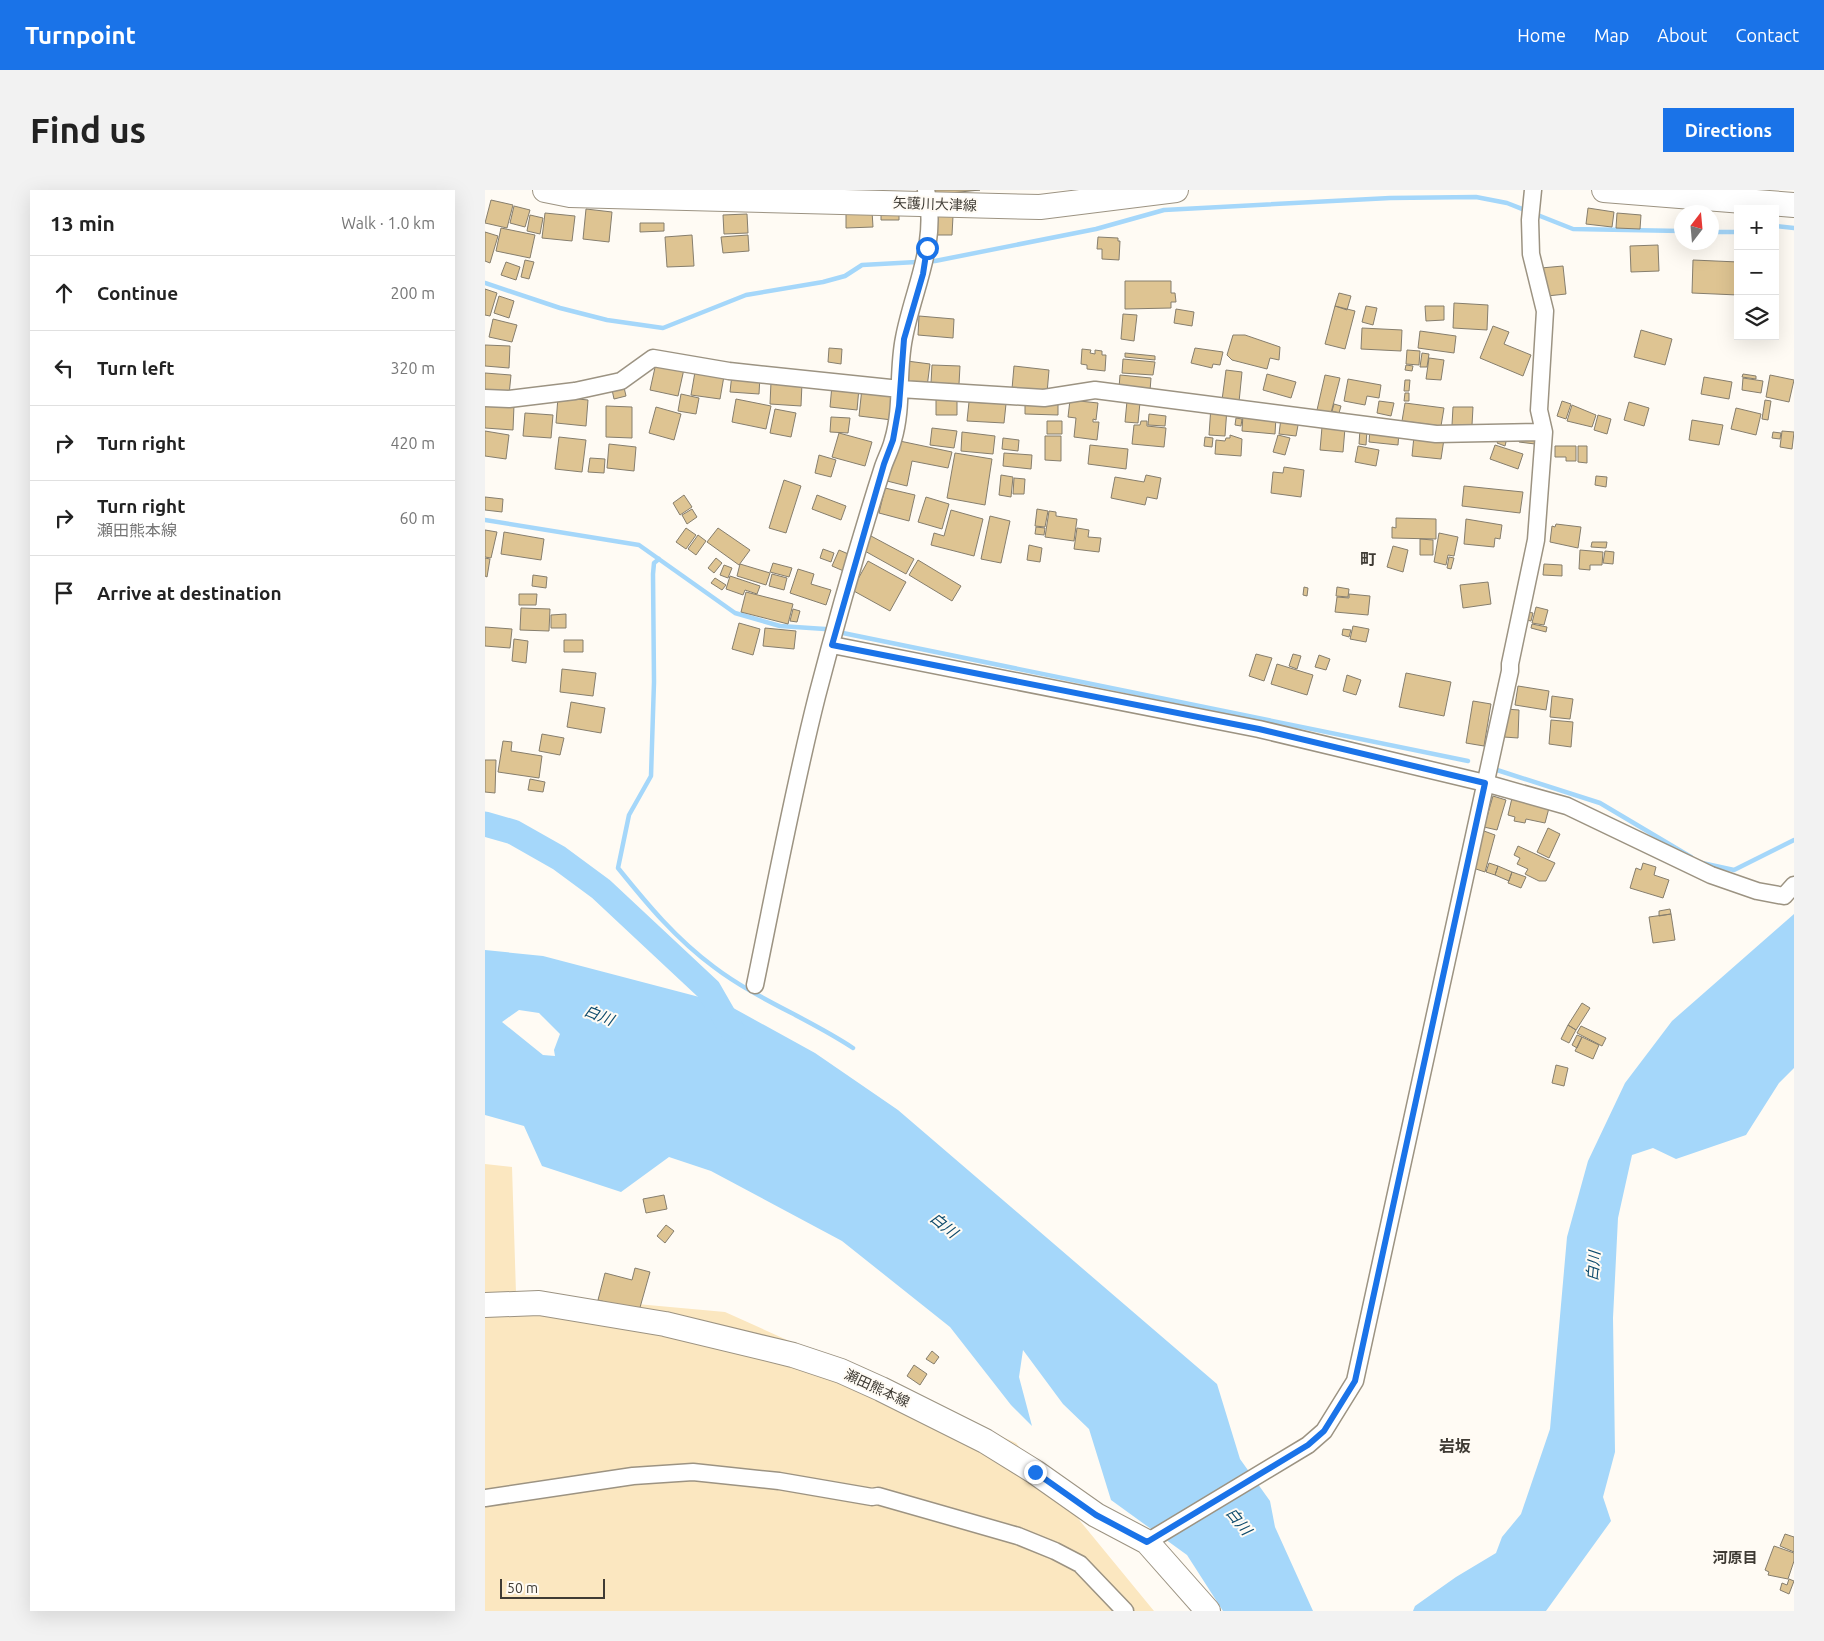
<!DOCTYPE html>
<html lang="en">
<head>
<meta charset="utf-8">
<style>
	:root { --surface:#fff; --page:#f2f2f2; --text:#222; --muted:#767676; --line:#e0e0e0; --accent:#1a73e8 }
	body { margin:0; font-family:Ubuntu,"Noto Sans JP",sans-serif; background:var(--page); color:var(--text) }
	.controls { position:absolute; right:15px; top:15px; display:grid; overflow:hidden; border-radius:0px; box-shadow:0 5px 20px #0002 }
	.controls button { width:45px; height:45px; display:grid; place-items:center; padding:0; border:0; border-bottom:1px solid var(--line); background:var(--surface); color:var(--text); font:25px sans-serif }
	.compass { position:absolute; left:1189px; top:15px; width:45px; height:45px; border-radius:50%; background:var(--surface); box-shadow:0 5px 20px #0002; rotate:16deg }
	.scale { position:absolute; left:15px; bottom:12px; width:105px; box-sizing:border-box; padding-left:5px; border:2px solid #3f3b34; border-top:0; font-size:14px; line-height:18px; white-space:nowrap; color:#3f3b34; -webkit-text-stroke:4px #fffbf4; paint-order:stroke }
	.stop { position:absolute; width:15px; height:15px; margin:-11px; border:4px solid #1a73e8; border-radius:50%; background:#fff }
	.stop.end { background:#1a73e8; border-color:#fff; box-shadow:0 1px 5px #0008 }
	.list { margin:0; padding:0; list-style:none }
	h2 { display:flex; justify-content:space-between; align-items:center; height:65px; margin:0; padding:0 20px; font-size:21px }
	h2 small { font-size:16px; font-weight:400; color:var(--muted) }
	.list li { display:grid; grid-template-columns:32px 1fr auto; gap:15px; align-items:center; box-sizing:border-box; height:75px; padding:0 20px; border-top:1px solid var(--line) }
	.list b { display:block; font-size:19px; white-space:nowrap }
	.list p { margin:0; font-size:16px; white-space:nowrap; color:var(--muted) }
	.list em { font-size:16px; font-style:normal; color:var(--muted) }
	.icon { flex:none; width:28px; height:28px; fill:none; stroke:currentColor; stroke-width:2; stroke-linecap:round; stroke-linejoin:round }
	.map { position:relative; flex:none; width:1309px; height:1421px; overflow:hidden; border-radius:0px }
	header { display:flex; align-items:center; gap:30px; box-sizing:border-box; height:70px; padding:0 25px; background:var(--accent); color:#fff }
	header strong { font-size:24px }
	nav { display:flex; gap:28px; margin-inline-start:auto; font-size:18px }
	.intro { display:flex; align-items:center; justify-content:space-between; box-sizing:border-box; height:120px; padding:0 30px }
	h1 { margin:0; font-size:35px }
	.button { padding:12px 22px; border-radius:0px; background:var(--accent); color:#fff; font-size:18px; font-weight:700 }
	main { display:flex; gap:30px; padding:0 30px }
	aside { flex:1; background:var(--surface); border-radius:0px; box-shadow:0 5px 20px #0002 }
	.map>svg:first-child { display:block }
	.green { fill:#fbe7c0 }
	.water { fill:#a5d7fa; fill-rule:evenodd }
	.lines { fill:none; stroke-linecap:round; stroke-linejoin:round }
	.stream { stroke:#a5d7fa; stroke-width:4.5 }
	.river { stroke:#a5d7fa; stroke-width:25 }
	.building { fill:#dec492; stroke:#867e6d }
	.street-casing { stroke:#9c9382; stroke-width:19 }
	.secondary-casing { stroke:#9c9382; stroke-width:26 }
	.street { stroke:#fff; stroke-width:16 }
	.secondary { stroke:#fff; stroke-width:24 }
	.route { stroke:#1a73e8; stroke-width:6 }
	.labels { text-anchor:middle; dominant-baseline:central; stroke-width:4; stroke-linejoin:round; paint-order:stroke }
	.street-label { font-size:14px; fill:#3f3b34; stroke:#fffbf4 }
	.water-label { font-size:15px; font-style:italic; fill:#0e4b6c; stroke:#fffbf4 }
	.neighbourhood-label { font-size:15px; font-weight:bold; fill:#3f3b34; stroke:#fffbf4 }
	.quarter-label { font-size:16px; font-weight:bold; fill:#3f3b34; stroke:#fffbf4 }
</style>
</head>
<body>
<header>
<strong>Turnpoint</strong>
<nav><a>Home</a><a>Map</a><a>About</a><a>Contact</a></nav>
</header>
<div class="intro"><h1>Find us</h1><a class="button">Directions</a></div>
<main>
<aside>
<h2>13 min<small>Walk · 1.0 km</small></h2>
<ul class="list">
<li><svg class="icon" aria-label="ahead" viewBox="0 0 24 24"><path d="M12 20V5M6 11l6-6 6 6"/></svg><div><b>Continue</b></div><em>200 m</em></li>
<li><svg class="icon" aria-label="left" viewBox="0 0 24 24"><path d="M17 20v-9H6M10 6l-5 5 5 5"/></svg><div><b>Turn left</b></div><em>320 m</em></li>
<li><svg class="icon" aria-label="right" viewBox="0 0 24 24"><path d="M7 20v-9h11M14 6l5 5-5 5"/></svg><div><b>Turn right</b></div><em>420 m</em></li>
<li><svg class="icon" aria-label="right" viewBox="0 0 24 24"><path d="M7 20v-9h11M14 6l5 5-5 5"/></svg><div><b>Turn right</b><p>瀬田熊本線</p></div><em>60 m</em></li>
<li><svg class="icon" aria-label="arrive" viewBox="0 0 24 24"><path d="M6 21V4h12l-3 4 3 4H6"/></svg><div><b>Arrive at destination</b></div></li>
</ul>
</aside>
<div class="map">
<svg width="1309" height="1421" viewBox="0 0 1309 1421">
	<rect width="100%" height="100%" fill="#fffbf4"/>
	<path class="green" d="M0 974 27 977 31 1103 240 1122 531 1253 669 1421H0Z"/>
	<path class="water" d="M1309 724V878L1294 893 1261 945 1191 969 1168 958 1147 965 1133 1028 1128 1128 1130 1262 1118 1307 1126 1331 1061 1421H928L930 1416 971 1387 1011 1363 1017 1347 1036 1324 1065 1239 1082 1047 1103 971 1140 893 1187 831Z
		M0 760 58 766 241 814 330 863 413 920 732 1194 755 1269 785 1311 790 1337 828 1421H738L702 1365 626 1310 604 1239 578 1214 538 1160 534 1187 547 1236 526 1215 465 1137 357 1051 226 981 184 967 136 1002 57 976 39 936 0 925ZM34 820 54 823 75 844 69 860 70 866 58 865 17 832Z"/>
	<g class="lines">
		<path class="stream" d="M1290 36 1309 38
			M1226 42H1253
			M0 93 75 118 122 130 178 138 261 105 338 92 360 86 377 75 450 71 611 39 679 20 905 8 991 7 1022 13 1088 39 1196 41
			M0 330 154 355 250 423 295 436 340 439
			M174 369 169 373 168 384 169 492 166 586 144 625 133 678C162 714 191 749 229 777 271 809 323 828 368 858
			M353 442 983 571
			M1012 580 1115 613 1206 667
			M1217 673 1249 680 1309 650"/>
		<path class="river" d="M0 634 28 642 74 668 116 699 224 800 247 840"/>
	</g>
	<path class="building" d="M444 0H495L445 5Z
		M6 10 28 15 22 38 0 33Z
		M29 16 45 20 40 37 25 33Z
		M1103 18 1129 22 1127 37 1101 34Z
		M101 19 127 22 124 52 98 49Z
		M396 20H414V30H396Z
		M387 21 388 37 361 38V22Z
		M60 23 90 26 87 51 57 48Z
		M1132 23 1156 25 1155 39 1131 38Z
		M262 24 263 43 239 44 238 25Z
		M45 25 58 28 55 44 42 41Z
		M448 25 468 26 467 45H447Z
		M155 33H179V41L155 42Z
		M16 38 50 45 45 68 11 61Z
		M0 42 13 46 5 73 0 71Z
		M207 45 209 76 182 77 180 47Z
		M263 45 264 61 238 63 236 47Z
		M613 47 633 48V51H635L634 70 617 69V59H612Z
		M1173 55 1174 81 1146 82 1145 56Z
		M40 70 49 72 44 89 36 87Z
		M1208 70 1253 72V105L1207 103Z
		M21 72 35 77 31 90 16 85Z
		M1078 76 1081 104 1062 106 1060 86H1057L1056 78Z
		M640 91H686V103H690L691 112H686V118L640 119Z
		M0 99 12 103 5 126 0 125Z
		M854 103 866 106 862 120 850 116Z
		M14 106 29 111 24 128 9 123Z
		M969 113 1003 115 1002 140 968 138Z
		M850 116 870 121 860 159 840 154Z
		M881 116 892 118 888 135 877 132Z
		M940 116H959V130L941 131Z
		M691 119 709 122 707 136 689 133Z
		M638 124 652 125 649 151 636 149Z
		M434 126 469 129 468 148 433 145Z
		M8 129 32 135 27 152 4 147Z
		M1008 136 1024 142 1019 154 1046 165 1038 186 995 168Z
		M877 138 917 140 916 161 876 159Z
		M1156 140 1187 149 1180 175 1149 167Z
		M935 141 971 146 969 163 933 158Z
		M748 145H760L795 157 794 170 785 168 782 179 747 170 742 165Z
		M0 155 25 156 24 178 0 176Z
		M344 158 357 159 356 174 343 172Z
		M710 158 738 162 735 175 728 174 727 178 706 173Z
		M597 159 606 160 605 163 610 164V160L617 161V165H621L620 181 602 179V175L596 174Z
		M922 160 935 161 934 175 921 174Z
		M640 163 670 166V170L640 167Z
		M937 163 944 164 942 177H935Z
		M944 168 959 170 956 190 941 189Z
		M638 169 670 172 668 185 637 183Z
		M422 171 445 174 442 197 419 194Z
		M171 173 199 179 193 206 165 200Z
		M447 175 475 176 474 194 446 193Z
		M921 175 928 176 927 181 920 180Z
		M529 176 564 180 562 203 527 199Z
		M741 180 757 182 754 212 737 210Z
		M210 182 239 186 235 209 206 205Z
		M0 183 26 185 24 205 0 203Z
		M247 184 275 186 274 204 245 202Z
		M782 184 811 192 806 208 778 200Z
		M1258 184 1271 186V189L1257 187Z
		M635 185 666 188 665 201 634 198Z
		M840 185 855 188 846 223 832 220Z
		M1285 185 1309 190 1304 212 1281 207Z
		M1219 187 1247 192 1244 209 1216 204Z
		M1258 188 1278 191 1276 203 1257 200Z
		M863 189 896 195 894 208 882 206 880 215 859 211Z
		M920 190H925L924 201H919Z
		M286 192 317 193 316 216 285 214Z
		M138 193 141 206 129 209 126 195Z
		M347 195 374 198 372 220 345 217Z
		M377 198 410 201 407 230 374 226Z
		M920 203H924V211H919Z
		M196 204 214 208 211 224 193 221Z
		M73 207 103 210 101 236 71 233Z
		M451 207H472V225H451Z
		M251 209 286 216 281 239 247 232Z
		M585 210 613 213 611 230 608 229V232H614L612 250 589 247 591 228 583 227Z
		M1280 210 1286 211 1283 230 1277 229Z
		M540 211H573V225L540 224Z
		M642 211 655 212 653 233 640 232Z
		M894 211 909 213 906 226 892 223Z
		M1077 211 1086 214 1081 229 1072 226Z
		M484 212 521 214 519 233 482 231Z
		M1144 212 1164 218 1159 236 1139 230Z
		M920 213 959 218 956 236 917 231Z
		M0 214 29 215 28 240 0 238Z
		M849 214 856 216 854 223 847 221Z
		M1087 215 1111 225 1107 237 1082 231Z
		M121 216 147 217V248L121 247Z
		M726 216 742 218 740 246 724 245Z
		M171 217 196 224 189 250 164 243Z
		M968 217H988L987 235H967Z
		M1251 218 1276 224 1271 245 1246 239Z
		M290 219 311 223 306 247 285 243Z
		M40 223 68 225 66 248 38 246Z
		M664 224 681 226 680 236 663 235Z
		M758 224 791 227 790 244 757 241Z
		M1113 225 1126 229 1122 244 1109 240Z
		M346 227 365 228 363 243 345 242Z
		M751 228 757 229 756 236 750 235Z
		M796 228 814 230 811 246 794 244Z
		M1207 230 1238 235 1234 255 1204 250Z
		M562 231H577V244H562Z
		M656 231H662V236L681 238 679 257 647 254 649 235H655Z
		M837 237 860 238 858 262 835 260Z
		M447 238 472 241 469 258 445 255Z
		M875 239 882 240 881 255 874 254Z
		M885 239 914 242 913 255 884 252Z
		M0 241 24 245 21 269 0 266Z
		M1297 241 1309 242 1307 259 1295 257Z
		M477 242 510 246 508 264 476 261Z
		M1288 242 1296 243 1295 249 1287 248Z
		M354 243 387 252 380 276 347 267Z
		M745 245 757 249 756 266 730 264 731 250 740 251 741 248H745Z
		M793 245 805 248 800 265 788 262Z
		M1034 245 1051 246 1050 254 1034 252Z
		M560 246H576V271L560 270Z
		M929 246 959 249 956 269 927 266Z
		M74 247 101 250 97 282 70 279Z
		M720 247 728 248 727 257 719 256Z
		M518 248 534 250 533 261 517 259Z
		M1014 249 1021 252 1020 256 1012 253Z
		M410 250 467 262 463 278 427 271 422 296 402 291Z
		M124 254 151 257 149 281 122 278Z
		M605 255 643 259 641 279 603 274Z
		M1010 255 1038 264 1033 279 1005 269Z
		M873 256 894 260 891 276 870 272Z
		M1070 256H1091V271H1081V267H1070Z
		M1093 256H1102V273L1093 272Z
		M470 263 507 269 500 315 462 308Z
		M519 263 547 265 546 279 518 276Z
		M334 265 351 270 346 287 330 283Z
		M105 268 120 269 119 283 103 282Z
		M799 277 819 280 816 307 786 303 788 282 798 283Z
		M516 285 528 287 526 307 514 305Z
		M661 285 676 288 672 309 662 307 660 315 626 308 630 287 659 292Z
		M1111 286 1122 287 1121 297 1110 295Z
		M529 288 540 289 539 304H528Z
		M299 290 316 296 301 343 284 338Z
		M979 296 1038 302 1035 323 977 316Z
		M400 298 430 305 424 331 394 323Z
		M199 305 207 317 195 325 188 313Z
		M332 305 361 316 356 330 327 319Z
		M0 307 18 309 17 322 0 320Z
		M441 307 464 314 457 339 433 332Z
		M207 319 212 327 202 334 197 325Z
		M552 319 563 321 560 337 550 336Z
		M466 320 498 329 489 366 446 355 449 343 459 346Z
		M564 321 571 322V326L592 329 589 351 560 347Z
		M505 326 525 331 516 373 496 369Z
		M911 328 951 329V349L907 348V337L911 338Z
		M981 329 1017 335 1015 349 1010 348 1009 357 979 354Z
		M1071 334 1096 337 1093 358 1065 352 1067 336 1070 337Z
		M551 337 560 338 559 345 550 344Z
		M201 338 211 345 201 359 191 352Z
		M233 338 265 360 254 375 222 352Z
		M592 338 604 340 603 347 616 348 614 362 589 359Z
		M0 340 12 342 6 368 0 367Z
		M19 342 59 349 56 370 16 364Z
		M954 343 973 347 969 366 963 365 961 375 949 372Z
		M213 345 221 351 211 365 203 359Z
		M386 346 429 369 421 384 378 360Z
		M935 349 948 350V365H935Z
		M1107 352H1122L1121 358 1106 357Z
		M544 355 557 358 555 372 542 370Z
		M908 356 923 360 918 382 902 377Z
		M338 359 349 363 346 372 335 368Z
		M354 360 368 366 361 382 347 376Z
		M1095 360 1118 362 1117 375H1105V380L1094 379Z
		M1120 361 1129 362 1128 374 1118 373Z
		M964 367 969 368 966 379 962 378Z
		M0 368 5 369 2 387 0 386Z
		M231 368 237 373 229 383 223 378Z
		M433 370 476 396 467 411 424 385Z
		M383 371 421 392 405 421 367 400Z
		M288 373 307 378 304 387 285 382Z
		M255 374 285 383 281 395 252 386Z
		M1059 374 1077 375V386L1058 385Z
		M239 375 247 378 243 388 235 385Z
		M313 379 329 384 326 394 346 400 341 415 305 403Z
		M287 384 302 388 299 400 284 396Z
		M48 385 62 387 61 398 47 396Z
		M245 386 275 396 272 404 260 400 258 405 241 399Z
		M230 388 241 395 237 400 226 393Z
		M1003 392 1006 414 978 418 975 395Z
		M819 397 823 398 822 406 818 405Z
		M852 397 864 399 863 407 851 406Z
		M261 402 308 414 303 434 256 422Z
		M34 404H52L51 415H34Z
		M864 404 885 406 883 425 850 422 852 407 864 408Z
		M1051 417 1063 420 1059 435 1047 433Z
		M36 418 65 419 64 441 35 440Z
		M308 419 315 421 312 432 305 431Z
		M1039 421 1048 423 1046 431 1037 429Z
		M81 424V438H66V425Z
		M254 433 275 439 268 465 247 459Z
		M1047 434 1062 437 1061 442 1046 438Z
		M868 436 884 439 881 452 865 449Z
		M0 437 27 439 25 458 0 456Z
		M280 438 311 441 309 459 278 456Z
		M858 439 866 440 864 447 857 445Z
		M29 449 43 451 41 473 27 471Z
		M79 450H98V462H79Z
		M771 464 787 468 779 491 764 486Z
		M808 464 816 466 812 479 804 476Z
		M834 465 845 469 841 480 830 477Z
		M792 474 828 485 822 505 786 494Z
		M77 479 111 483 108 506 75 502Z
		M921 483 966 492 959 526 914 517Z
		M862 485 876 490 871 505 858 501Z
		M1033 496 1064 501 1061 520 1030 515Z
		M1067 506 1088 509 1085 529 1065 527Z
		M988 511 1006 514 999 556 981 553Z
		M86 512 120 518 116 543 82 537Z
		M1021 519 1034 520 1033 548 1019 547Z
		M1066 530 1088 532 1086 557 1064 554Z
		M57 544 79 548 75 565 54 561Z
		M18 551 27 552 26 561 57 566 54 588 13 582Z
		M0 570H11L10 603 0 602Z
		M45 589 60 592 58 602 43 600Z
		M1008 606 1021 610 1012 640 999 637Z
		M1027 608 1064 618 1060 633 1041 629 1040 633 1029 631 1030 627 1023 625Z
		M1063 638 1075 644 1064 668 1052 662Z
		M999 641 1010 645 1000 682 988 678Z
		M1033 656 1070 673 1061 691H1054L1040 684 1043 679 1032 674 1035 668 1029 665Z
		M1004 673 1013 676 1010 685 1001 682Z
		M1158 673 1171 677 1169 685 1184 690 1178 708 1145 698 1151 678 1156 680Z
		M1013 676 1027 682 1024 691 1010 685Z
		M1027 682 1041 687 1036 698 1023 693Z
		M1185 719 1186 724 1174 726V721Z
		M1186 724 1190 750 1168 753 1164 727Z
		M1097 813 1105 818 1091 840 1083 835Z
		M1083 835 1091 840 1084 853 1076 849Z
		M1096 836 1121 848 1117 856 1092 843Z
		M1092 845 1097 847 1092 858 1087 855Z
		M1097 847 1114 855 1108 869 1090 861Z
		M1071 875 1083 878 1079 896 1067 893Z
		M179 1005 182 1019 161 1023 158 1009Z
		M181 1035 189 1041 180 1053 172 1046Z
		M150 1078 165 1082 154 1121 113 1110 120 1083 147 1090Z
		M447 1161 454 1167 449 1174 441 1169Z
		M429 1175 442 1184 435 1195 422 1186Z
		M1300 1344 1309 1347V1362L1295 1356Z
		M1289 1356 1309 1363V1371L1303 1389 1283 1385 1284 1382 1280 1380Z
		M1304 1389 1309 1391 1304 1404 1295 1400 1297 1393 1302 1395Z"/>
	<g class="lines">
		<g class="street-casing">
			<path id="street" d="M0 208 24 209 90 201 136 191 168 168 244 181 415 199 559 208 610 200 951 244 1059 242
				M347 455 774 539 1000 593 1082 616 1226 685 1272 701 1299 706 1309 695
				M270 795C290 698 308 601 332 506 352 429 374 352 398 277 401 268 406 259 408 250 418 217 412 182 419 148 428 99 454 52 441 0
				M0 1308 148 1286 208 1282 294 1291 387 1307 393 1306 533 1346 570 1361 595 1374 640 1421
				M662 1352 823 1255 839 1241 870 1191 1025 481V474L1051 350 1059 242 1054 220 1060 121 1046 64 1045 30 1048 0"/>
		</g>
		<g class="secondary-casing">
			<path id="secondary" d="M60 0 85 5 555 17 691 0
				M1119 0 1309 15
				M0 1115 54 1113 180 1134 308 1165 356 1181 396 1199 500 1251 550 1282 611 1325 662 1352 723 1421"/>
		</g>
		<use href="#street" class="street"/>
		<use href="#secondary" class="secondary"/>
	</g>
	<g class="lines">
		<path class="route" d="M442 58 438 84 419 149 414 216 408 250 399 274 347 455 774 539 1000 593 870 1191 839 1241 823 1255 662 1352 611 1325 550 1282"/>
	</g>
	<g class="labels">
		<g class="street-label">
			<text transform="translate(450 14) rotate(2)">矢護川大津線</text>
			<text transform="translate(392 1198) rotate(25)">瀬田熊本線</text>
		</g>
		<g class="water-label">
			<text transform="translate(114 825) rotate(22)">白川</text>
			<text transform="translate(459 1035) rotate(39)">白川</text>
			<text transform="translate(1108 1076) rotate(-85)">白川</text>
			<text transform="translate(754 1331) rotate(51)">白川</text>
		</g>
		<g class="neighbourhood-label">
			<text x="1250" y="1367">河原目</text>
		</g>
		<g class="quarter-label">
			<text x="883" y="369">町</text>
			<text x="970" y="1256">岩坂</text>
		</g>
	</g>
</svg>
<div class="controls">
<button>+</button>
<button>−</button>
<button><svg class="icon" aria-label="layers" viewBox="0 0 24 24"><path d="M12 4l9 5-9 5-9-5zM3 14l9 5 9-5"/></svg></button>
</div>
<svg class="compass" viewBox="-18 -18 36 36"><path d="M0-13l5 13h-10z" fill="#e53935"/><path d="M0 13l5-13h-10z" fill="#767676"/></svg>
<div class="scale">50 m</div>
<div class="stop" style="left:442px;top:58px"></div>
<div class="stop end" style="left:550px;top:1282px"></div>
</div>
</main>
</body>
</html>
